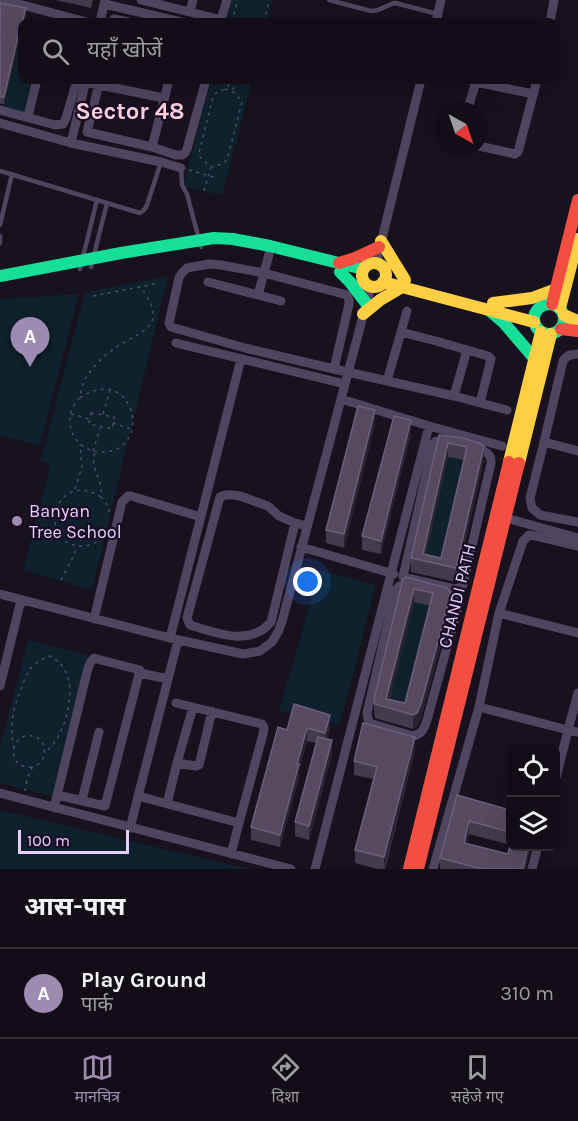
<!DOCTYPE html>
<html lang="hi">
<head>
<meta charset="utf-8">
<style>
	:root { --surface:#120d16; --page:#1b161f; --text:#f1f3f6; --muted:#9c9ca1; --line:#312d35; --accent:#9e8cb0 }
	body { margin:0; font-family:Karla,"Noto Sans Devanagari",sans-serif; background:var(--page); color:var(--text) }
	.controls { position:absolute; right:18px; bottom:18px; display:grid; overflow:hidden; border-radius:12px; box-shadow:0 6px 24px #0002 }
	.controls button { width:54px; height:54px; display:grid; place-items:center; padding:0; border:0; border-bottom:2px solid var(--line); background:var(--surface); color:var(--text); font:30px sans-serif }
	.compass { position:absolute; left:434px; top:102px; width:54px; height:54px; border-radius:50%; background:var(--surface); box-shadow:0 6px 24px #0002; rotate:140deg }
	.scale { position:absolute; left:18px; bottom:15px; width:111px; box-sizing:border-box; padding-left:6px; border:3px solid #e6ceff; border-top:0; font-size:16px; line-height:21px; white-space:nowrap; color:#e6ceff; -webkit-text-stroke:4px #190c23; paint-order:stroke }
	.you { position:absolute; left:308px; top:582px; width:21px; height:21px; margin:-15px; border:4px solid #fff; border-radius:50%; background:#1a73e8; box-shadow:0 0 0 9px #1a73e833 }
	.badge { display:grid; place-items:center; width:39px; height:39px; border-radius:50%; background:var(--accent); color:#fff; font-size:20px; font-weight:700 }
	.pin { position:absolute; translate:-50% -50px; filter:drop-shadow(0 2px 3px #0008) }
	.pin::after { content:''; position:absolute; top:32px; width:21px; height:18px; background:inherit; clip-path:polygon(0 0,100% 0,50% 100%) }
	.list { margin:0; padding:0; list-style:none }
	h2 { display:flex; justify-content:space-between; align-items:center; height:78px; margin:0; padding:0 24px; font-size:26px }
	h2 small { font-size:20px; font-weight:400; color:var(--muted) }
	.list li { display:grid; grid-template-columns:39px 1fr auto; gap:18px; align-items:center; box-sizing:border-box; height:90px; padding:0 24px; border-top:2px solid var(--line) }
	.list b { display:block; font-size:22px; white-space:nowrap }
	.list p { margin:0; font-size:20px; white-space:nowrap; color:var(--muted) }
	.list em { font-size:20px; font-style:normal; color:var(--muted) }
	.icon { flex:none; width:33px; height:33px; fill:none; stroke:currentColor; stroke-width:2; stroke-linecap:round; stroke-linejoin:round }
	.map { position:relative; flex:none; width:578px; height:869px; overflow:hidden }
	.search { position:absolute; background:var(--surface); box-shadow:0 6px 24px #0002; left:18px; right:18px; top:18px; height:66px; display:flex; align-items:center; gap:15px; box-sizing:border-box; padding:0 21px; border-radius:12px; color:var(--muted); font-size:22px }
	.sheet { height:168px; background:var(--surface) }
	nav { display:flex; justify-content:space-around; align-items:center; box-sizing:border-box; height:84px; border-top:2px solid var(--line); background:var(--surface); font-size:16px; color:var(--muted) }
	nav a { display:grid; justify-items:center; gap:3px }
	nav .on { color:var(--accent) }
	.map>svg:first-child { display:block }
	.green { fill:#0f212c }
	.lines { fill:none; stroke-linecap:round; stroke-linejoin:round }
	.path { stroke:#4b4e64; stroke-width:1.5; stroke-dasharray:3 4.5; stroke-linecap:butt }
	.lane { stroke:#50455f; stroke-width:4.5 }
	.street { stroke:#50455f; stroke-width:9 }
	.fast { stroke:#16e098; stroke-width:12 }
	.slow { stroke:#ffcf43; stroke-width:12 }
	.jam { stroke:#f24e42; stroke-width:12 }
	.wall { fill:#443a4d; fill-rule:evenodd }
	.shaded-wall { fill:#2b2332 }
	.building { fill:#564a60; stroke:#6c5f79; stroke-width:1.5; fill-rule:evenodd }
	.poi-dot { fill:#9e8cb0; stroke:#190c23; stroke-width:2 }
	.labels { text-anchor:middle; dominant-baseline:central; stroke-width:4.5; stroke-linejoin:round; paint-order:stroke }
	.poi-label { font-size:18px; fill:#e6ceff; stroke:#190c23; text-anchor:start }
	.street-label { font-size:18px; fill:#e6ceff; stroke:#190c23 }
	.district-label { font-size:24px; font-weight:bold; fill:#ffd0dc; stroke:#190c23 }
</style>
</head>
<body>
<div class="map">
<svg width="578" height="869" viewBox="0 0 578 869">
	<rect width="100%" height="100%" fill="#18111e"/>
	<path class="green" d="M231 0H273L267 22H226Z
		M22 31V80H33L25 113 3 108Z
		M211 80H252L222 195 183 187Z
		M168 276 92 590 23 570 51 464 41 460 85 292Z
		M79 294 40 446 0 435V299Z
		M448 457 467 461 441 571 423 567Z
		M320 570 375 585 357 661 339 725 279 711Z
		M414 602 433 607 405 717 386 712Z
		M28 640 91 656 54 797 0 783V747Z
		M0 810 236 866 249 869H0Z"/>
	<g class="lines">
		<path class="path" d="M232 22 238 0
			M264 22 269 0
			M228 87 230 80
			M225 89 235 93 242 102 227 160 222 164 211 167 200 157 199 153 213 97 216 93Z
			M233 90 236 80
			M189 170 217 178
			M204 191 211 167
			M93 296 155 284
			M80 398C134 361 155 452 102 452 91 452 81 447 75 438 69 428 68 417 73 407 75 403 79 400 80 396 81 393 81 390 82 387 85 375 97 363 107 354 135 330 174 332 140 286
			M91 413 114 417 112 429 89 424Z
			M71 414 89 419
			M103 414 110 391
			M113 423 131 429
			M93 451 100 428
			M95 453C89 470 104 479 101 497L108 506 110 515
			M75 489 82 467 80 444
			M101 497C54 467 35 546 82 546 92 546 100 541 106 533
			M61 580 74 555 77 547
			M14 748C9 726 13 707 22 687 24 681 26 675 30 669 35 663 42 659 49 656 81 670 70 715 57 739 54 744 49 749 45 753
			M25 791C26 784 28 774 32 768 34 766 38 765 40 763 48 754 45 739 33 736 10 731 4 770 33 767"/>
		<path class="lane" d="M329 0 371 11C380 11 386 5 395 3L438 14
			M181 168 182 185 187 194 201 247
			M0 171 140 213 144 210 147 205 161 162
			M0 225 12 174
			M0 236V243
			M91 267 107 203
			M80 269 97 200"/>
		<path class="street" d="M3 0 87 22
			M141 0 218 19H221L227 0
			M105 4 181 22
			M190 12 193 0
			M100 22 105 0
			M113 22 114 19 129 22
			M436 22 441 0
			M550 22 554 0
			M100 80 87 132 152 147 176 155H182L185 153 187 149 206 80
			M85 82 164 98
			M476 82 533 94
			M0 110 55 125 63 124 66 118 77 80
			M467 111 476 82 469 80
			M28 116 37 80
			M0 123 71 143 161 162 181 168
			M71 143 86 80
			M479 146 515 154 518 152 537 80
			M152 147 169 80
			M376 263 421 80
			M209 264 221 265 264 273 347 295 349 300V304L334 369 245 348 171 327 169 323 179 278 182 273 187 268Z
			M208 282 281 301
			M258 295 269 254
			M401 332 407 311
			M176 343 345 384
			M578 354C571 354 567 355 563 361L544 442 530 498 532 508 540 515 578 522
			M334 369 454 396 507 410
			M387 381 401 332 436 341 488 356 491 359 480 403
			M454 396 467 350
			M341 399 429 426 502 446
			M436 441C446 442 483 447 488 454 491 456 491 459 491 463L463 585 459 588 454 589 403 577 433 444Z
			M544 442 578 451
			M506 518 578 538
			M295 523 279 516 268 506 265 505C252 501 232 490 220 497L187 618 190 625C216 633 250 647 271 622L295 523 307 526
			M301 547 394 574
			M387 589 395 592 399 586 406 584 413 586
			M395 592 367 713 369 723 413 736C423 734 424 728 427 720L458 607 452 596 441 593
			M0 594 170 638 243 654 260 651 272 642 279 630 283 618 371 286
			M499 613 578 633
			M94 619 122 502 128 496H131L201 517
			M170 638 241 359
			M140 673 168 679
			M0 686 21 600
			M578 693 568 730 578 732
			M176 703 262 724 264 728 263 734 239 823
			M193 707 177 763 196 766 199 765 212 711
			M556 778 568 730 479 707 499 613 523 541 529 535 536 536 578 546
			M0 793 291 869
			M138 796 239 823 231 854
			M82 800 99 732
			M167 804 177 763
			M54 808 87 672 90 663 94 658 97 659 140 670 105 806 57 795
			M130 828 178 640
			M315 869 429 426
			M433 869 479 707
			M532 869 538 846"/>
		<path class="fast" d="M340 272 350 282 366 303
			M0 276 121 253 214 238 233 239 270 246 363 269
			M534 319a15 15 0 1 1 30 0a15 15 0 1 1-30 0Z
			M490 311 504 323 534 358"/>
		<path class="slow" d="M381 241 405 280
			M362 275a12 12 0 1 1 24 0a12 12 0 1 1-24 0Z
			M383 282 534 322
			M493 303 532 298 556 289
			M560 308 578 239
			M363 314 380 300 402 287
			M564 315 578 321
			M509 462 541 332
			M519 463 551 334"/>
		<path class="jam" d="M339 263 355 258 379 247
			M552 304 578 200
			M561 329 578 331
			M409 869 509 462
			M418 869 519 463"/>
	</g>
	<path class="wall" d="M56 0H93L91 8Z
		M0 3 26 15 24 22H22V27L18 44 4 104H0Z
		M375 424 344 548 326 543V530Z
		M411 434 381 554 362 550V536Z
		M439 435 484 446V460L456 582 411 572V558ZM448 457 464 460 441 558 426 554Z
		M403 579 447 588 451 608 421 718 417 726 413 729 375 718 374 713V699ZM414 602 430 606 405 703 390 699Z
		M330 727 327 739 332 754 309 840 295 836V822L316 743 307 741 299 770V777L280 847 251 840V827L287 730Z
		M377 728 415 751 385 869H378L355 863V850L373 779 354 775V761Z
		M457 795 510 810V846L526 869H440V858ZM469 834 510 845 508 854 467 844Z"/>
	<path class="shaded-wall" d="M26 8V15L24 22H22V27L18 44 4 104V97L18 37Z
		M375 410V424L344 548V534Z
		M411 420V434L381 554V541Z
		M448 443V457L424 561 423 554Z
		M484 446V460L456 582V568Z
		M414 589V602L388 708 386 699Z
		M451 594V608L421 718 417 726 413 729V715Z
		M330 715V727L325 746V733Z
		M307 728V741L299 770V777L280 847V835L297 764Z
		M415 737V751L384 869V857Z
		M332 740V754L309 840V826Z
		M469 821V834L464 856V843Z
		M528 846H531L526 869H523Z"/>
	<path class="building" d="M0 3 26 8 18 37 4 97H0Z
		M358 406 375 410 344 534 326 530Z
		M394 416 411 420 381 541 362 536Z
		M439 435 463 438 481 444 484 446 456 568 411 558ZM448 443 467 447 441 558 423 554Z
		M406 577 447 588 451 594 421 704 417 713 413 715 375 704 374 699 403 579ZM414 589 433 593 405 703 386 699Z
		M294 704 330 715 325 733 307 728 297 764H299L280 835 251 827 278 727 287 730Z
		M363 723 415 737 384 857 355 850 377 767 354 761Z
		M318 737 332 740 309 826 295 822Z
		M457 795 510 810V832L469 821 464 843 508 854 510 845V846H528L523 869H482L440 858Z"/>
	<circle class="poi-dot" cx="17" cy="521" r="6"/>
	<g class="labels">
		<g class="poi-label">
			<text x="29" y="511">Banyan<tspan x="29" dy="21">Tree School</tspan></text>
		</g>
		<g class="street-label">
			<text transform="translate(457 596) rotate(-76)">CHANDI PATH</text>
		</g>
		<g class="district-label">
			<text x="130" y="111">Sector 48</text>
		</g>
	</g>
</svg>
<div class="controls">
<button><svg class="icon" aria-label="locate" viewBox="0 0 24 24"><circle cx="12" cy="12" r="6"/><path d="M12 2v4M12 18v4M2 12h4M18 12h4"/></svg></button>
<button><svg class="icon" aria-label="layers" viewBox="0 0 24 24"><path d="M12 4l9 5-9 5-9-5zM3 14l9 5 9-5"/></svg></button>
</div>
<svg class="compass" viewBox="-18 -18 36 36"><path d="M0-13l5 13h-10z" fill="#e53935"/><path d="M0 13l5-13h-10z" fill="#9c9ca1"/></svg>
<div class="scale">100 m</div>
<div class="you"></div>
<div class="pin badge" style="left:30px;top:367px">A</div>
<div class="search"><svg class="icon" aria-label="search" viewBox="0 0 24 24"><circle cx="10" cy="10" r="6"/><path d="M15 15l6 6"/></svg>यहाँ खोजें</div>
</div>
<section class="sheet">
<h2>आस-पास<small></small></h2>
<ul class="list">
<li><span class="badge">A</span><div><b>Play Ground</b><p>पार्क</p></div><em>310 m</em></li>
</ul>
</section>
<nav>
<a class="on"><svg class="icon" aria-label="map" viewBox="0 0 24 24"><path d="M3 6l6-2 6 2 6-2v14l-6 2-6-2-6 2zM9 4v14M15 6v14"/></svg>मानचित्र</a>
<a><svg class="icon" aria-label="directions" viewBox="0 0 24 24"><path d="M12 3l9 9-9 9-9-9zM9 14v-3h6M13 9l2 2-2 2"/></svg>दिशा</a>
<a><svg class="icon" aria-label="saved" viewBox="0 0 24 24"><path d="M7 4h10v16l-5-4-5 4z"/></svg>सहेजे गए</a>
</nav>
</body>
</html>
